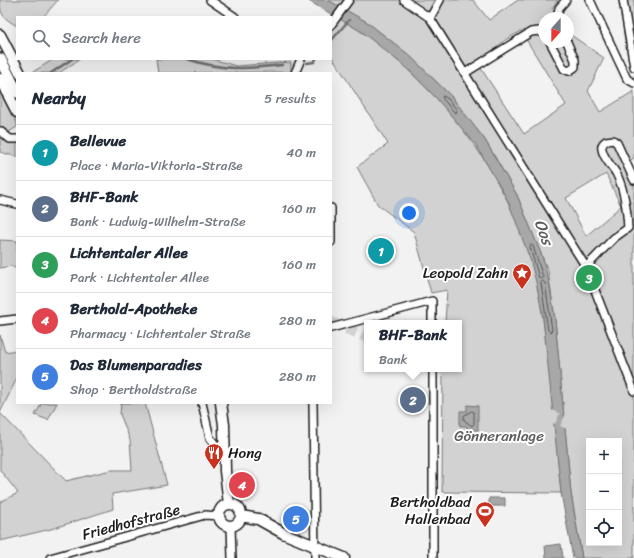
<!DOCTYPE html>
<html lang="en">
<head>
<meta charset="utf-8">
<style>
	:root { --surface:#fff; --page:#f6f6f7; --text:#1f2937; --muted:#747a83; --line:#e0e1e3; --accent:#c8321e }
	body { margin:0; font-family:Sriracha,sans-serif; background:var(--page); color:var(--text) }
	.controls { position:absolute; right:12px; bottom:12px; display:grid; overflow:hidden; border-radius:0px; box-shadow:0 4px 16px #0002 }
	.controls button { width:36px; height:36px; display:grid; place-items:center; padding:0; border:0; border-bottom:1px solid var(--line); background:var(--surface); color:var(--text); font:20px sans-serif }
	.compass { position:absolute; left:538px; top:12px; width:36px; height:36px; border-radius:50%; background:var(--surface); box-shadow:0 4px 16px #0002; rotate:201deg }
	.you { position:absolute; left:409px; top:213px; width:14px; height:14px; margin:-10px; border:3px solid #fff; border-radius:50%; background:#1a73e8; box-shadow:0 0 0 6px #1a73e833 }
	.badge { display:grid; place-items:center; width:26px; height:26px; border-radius:50%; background:var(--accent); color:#fff; font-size:13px; font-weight:700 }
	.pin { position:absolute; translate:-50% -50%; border:2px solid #fff; box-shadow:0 1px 4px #0006 }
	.popup { position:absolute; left:364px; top:320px; width:98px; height:52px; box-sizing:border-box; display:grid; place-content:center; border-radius:0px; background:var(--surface); filter:drop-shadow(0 1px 3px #0005); font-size:13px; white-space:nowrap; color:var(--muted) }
	.popup b { font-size:15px; color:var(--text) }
	.popup::after { content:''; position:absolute; left:50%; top:100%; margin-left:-8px; border:8px solid transparent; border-top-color:var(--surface) }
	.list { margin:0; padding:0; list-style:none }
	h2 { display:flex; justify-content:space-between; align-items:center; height:52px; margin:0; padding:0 16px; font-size:17px }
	h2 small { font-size:13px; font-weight:400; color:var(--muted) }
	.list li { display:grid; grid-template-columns:26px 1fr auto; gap:12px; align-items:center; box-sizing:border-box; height:56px; padding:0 16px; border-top:1px solid var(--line) }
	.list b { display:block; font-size:15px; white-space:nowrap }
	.list p { margin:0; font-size:13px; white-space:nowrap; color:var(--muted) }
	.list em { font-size:13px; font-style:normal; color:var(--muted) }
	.icon { flex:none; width:22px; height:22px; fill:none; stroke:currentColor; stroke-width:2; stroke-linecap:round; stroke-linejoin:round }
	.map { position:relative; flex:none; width:634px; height:558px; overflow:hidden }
	.search { position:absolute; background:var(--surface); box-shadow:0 4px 16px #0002; left:16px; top:16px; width:316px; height:44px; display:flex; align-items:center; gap:10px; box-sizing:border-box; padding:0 14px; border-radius:0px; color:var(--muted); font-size:15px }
	.panel { position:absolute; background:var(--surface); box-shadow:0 4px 16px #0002; left:16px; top:72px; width:316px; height:332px; border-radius:0px }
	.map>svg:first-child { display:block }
	.green { fill:#d2d2d2; stroke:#777; fill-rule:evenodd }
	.water { fill:#a8a8a8; stroke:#707070 }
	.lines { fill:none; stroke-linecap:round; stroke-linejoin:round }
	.shore { stroke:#545454; stroke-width:1 }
	.stream { stroke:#707070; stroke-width:2.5 }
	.primary-tunnel { stroke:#d2d2d2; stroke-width:11; stroke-dasharray:11 5.5; stroke-linecap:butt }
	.minor-casing { stroke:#1c1c1c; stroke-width:10 }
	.secondary-casing { stroke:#1c1c1c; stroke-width:13 }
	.primary-casing { stroke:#1c1c1c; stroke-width:14 }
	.minor { stroke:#fff; stroke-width:7 }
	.secondary { stroke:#fff; stroke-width:10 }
	.primary { stroke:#fff; stroke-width:11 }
	.labels { text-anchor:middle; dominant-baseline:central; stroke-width:4; stroke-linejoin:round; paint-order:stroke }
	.poi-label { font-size:15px; fill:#1c1c1c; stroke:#fff; text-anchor:end }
	.park-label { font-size:15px; fill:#5c5c5c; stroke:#fff }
	.street-label { font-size:15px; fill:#1c1c1c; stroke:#fff }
	.water-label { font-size:16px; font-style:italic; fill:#5b5b5b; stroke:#fff }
</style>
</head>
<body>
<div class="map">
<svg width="634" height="558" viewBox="0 0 634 558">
	<rect width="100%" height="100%" fill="#f2f2f2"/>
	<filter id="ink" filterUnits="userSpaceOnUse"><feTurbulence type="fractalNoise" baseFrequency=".025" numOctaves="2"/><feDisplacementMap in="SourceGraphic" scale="8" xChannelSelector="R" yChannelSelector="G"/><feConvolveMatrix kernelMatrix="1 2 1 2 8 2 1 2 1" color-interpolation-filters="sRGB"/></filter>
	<g filter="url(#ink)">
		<path class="green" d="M0 0H58L43 17H17V26C4 18 0 16 0 0Z
			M327 0H473L489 20 518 0H558L552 8 558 18H544V42H568V33L604 58 588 91 600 112 634 91V158L627 162 634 178V558H582L571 493 555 319 548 271 517 195 485 140 451 96 409 55 367 22ZM521 31 566 105 524 134 478 64 505 40ZM606 174 621 206 586 236 566 198ZM589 441H619V543H589Z
			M623 0H634V51Z
			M338 16C433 77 511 171 537 283 542 308 545 335 548 360 553 404 557 449 561 493L442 492 443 369H459V323H445L447 290 431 293 414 232 378 205 357 167 388 144 331 55V25Z
			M54 59H80L59 73H31Z
			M156 59H212L236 66 291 62V72L158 73Z
			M0 90 17 123V127L9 132 0 131Z
			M0 133 17 141V157L0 152Z
			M0 240 17 241V269L11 266 0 268Z
			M0 335 5 352 17 350V378L0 413 66 481 111 470H132L130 440 120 414 121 403H145L167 485 112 494 113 509 51 529 0 541V502L18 493 0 470Z
			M42 403H57L48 420 35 415Z"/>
		<path class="water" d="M307 0H328L367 22 409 55 451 96 485 140 517 195 542 256 549 282 555 319 571 493 582 558H573L561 493 543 317 536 282 530 259 508 201 476 145 437 99 408 69 362 32Z
			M467 405 478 406V430H467V426H460V411H467Z
			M489 498H505V506H489Z
			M561 544 563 558H546L545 546Z"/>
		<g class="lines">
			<path class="shore" d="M443 96 448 99 457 110 456 113 454 112 443 99Z
				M531 245 533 246 543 277 542 279 539 278 530 247Z
				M543 281 545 283 552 330 550 332 548 330 541 283Z
				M472 411 474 412V424L472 426 464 420V416Z"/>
			<path class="stream" d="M331 41 349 20
				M187 59C224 71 245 69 282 65
				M307 63 314 62 316 59
				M51 73 72 59"/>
			<path class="primary-tunnel" d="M331 322 367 337
				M441 369 545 413 606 441
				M619 448 634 456"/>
			<g class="minor-casing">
				<path id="minor" d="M210 0 235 17
					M404 0 430 18 586 267 634 391
					M590 0 627 79 634 83
					M623 0 634 67
					M430 18 440 0
					M557 18 559 8 566 0
					M331 25 349 0
					M550 42 564 69 569 71 575 67V60L567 42
					M295 73 301 59
					M465 73 531 32 539 31 544 34
					M0 131 10 139H17
					M0 200 17 204
					M331 208V242
					M586 267 614 238 628 228C627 210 625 190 616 173 612 166 603 158 602 149 601 145 603 143 606 141L613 140 617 143 634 180
					M0 321 17 319
					M331 328 432 301V323
					M433 369V558
					M202 403 210 438 216 445 224 446
					M313 403 315 558
					M231 526 232 558
					M50 558 205 515 219 516"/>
			</g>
			<g class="secondary-casing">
				<path id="secondary" d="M0 35 20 73
					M0 79 17 112
					M221 403 224 425 225 471 229 504
					M219 515a11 11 0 1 1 22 0a11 11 0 1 1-22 0Z
					M241 516 258 519 283 533 344 558"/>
			</g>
			<g class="primary-casing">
				<path id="primary" d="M0 59 17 92"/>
			</g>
			<use href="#minor" class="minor"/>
			<use href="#secondary" class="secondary"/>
			<use href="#primary" class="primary"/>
		</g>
	</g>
	<defs>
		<g id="sight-pin" transform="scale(1)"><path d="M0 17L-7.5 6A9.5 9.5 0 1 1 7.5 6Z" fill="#c8321e" stroke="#fff"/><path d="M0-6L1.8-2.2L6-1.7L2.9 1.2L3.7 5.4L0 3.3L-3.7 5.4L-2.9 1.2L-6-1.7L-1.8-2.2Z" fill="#fff"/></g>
		<g id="restaurant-pin" transform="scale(1)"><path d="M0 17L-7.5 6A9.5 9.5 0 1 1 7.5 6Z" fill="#c8321e" stroke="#fff"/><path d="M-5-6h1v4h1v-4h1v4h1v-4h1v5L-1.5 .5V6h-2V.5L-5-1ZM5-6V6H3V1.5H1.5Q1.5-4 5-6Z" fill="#fff"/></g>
		<g id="stadium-pin" transform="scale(1)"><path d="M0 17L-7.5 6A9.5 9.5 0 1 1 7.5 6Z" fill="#c8321e" stroke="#fff"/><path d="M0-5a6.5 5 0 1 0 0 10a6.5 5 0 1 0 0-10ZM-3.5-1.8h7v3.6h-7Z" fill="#fff"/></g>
	</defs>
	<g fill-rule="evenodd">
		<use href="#sight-pin" x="522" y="273"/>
		<use href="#restaurant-pin" x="214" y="453"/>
		<use href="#stadium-pin" x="485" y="511"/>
	</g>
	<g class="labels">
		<g class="poi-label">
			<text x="508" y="273">Leopold Zahn</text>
			<text x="228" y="453" text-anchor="start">Hong</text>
			<text x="471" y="502">Bertholdbad<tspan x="471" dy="17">Hallenbad</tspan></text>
		</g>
		<g class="park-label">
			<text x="499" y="436">Gönneranlage</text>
		</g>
		<g class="street-label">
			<text transform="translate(131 522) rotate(-15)">Friedhofstraße</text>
		</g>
		<g class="water-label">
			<text transform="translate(544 232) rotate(70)">Oos</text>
		</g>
	</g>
</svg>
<div class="controls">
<button>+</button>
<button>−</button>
<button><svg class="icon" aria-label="locate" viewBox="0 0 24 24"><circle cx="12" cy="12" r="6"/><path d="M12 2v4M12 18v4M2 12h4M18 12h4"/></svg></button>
</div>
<svg class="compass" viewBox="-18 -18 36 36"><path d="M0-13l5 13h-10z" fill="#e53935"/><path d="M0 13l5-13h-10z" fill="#747a83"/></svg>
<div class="you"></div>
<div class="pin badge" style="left:381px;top:251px;background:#0f9aa8">1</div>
<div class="pin badge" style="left:413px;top:400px;background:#5c6f8a">2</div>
<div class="popup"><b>BHF-Bank</b>Bank</div>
<div class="pin badge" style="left:589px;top:278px;background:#2e9e5b">3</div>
<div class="pin badge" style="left:242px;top:485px;background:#e0444e">4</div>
<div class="pin badge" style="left:296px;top:519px;background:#3f7fe0">5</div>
<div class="search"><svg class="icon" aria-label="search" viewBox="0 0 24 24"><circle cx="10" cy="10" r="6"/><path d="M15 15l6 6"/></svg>Search here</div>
<section class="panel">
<h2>Nearby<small>5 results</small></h2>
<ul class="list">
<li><span class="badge" style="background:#0f9aa8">1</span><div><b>Bellevue</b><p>Place · Maria-Viktoria-Straße</p></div><em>40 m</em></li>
<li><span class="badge" style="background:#5c6f8a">2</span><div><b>BHF-Bank</b><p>Bank · Ludwig-Wilhelm-Straße</p></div><em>160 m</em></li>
<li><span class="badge" style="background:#2e9e5b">3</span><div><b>Lichtentaler Allee</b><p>Park · Lichtentaler Allee</p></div><em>160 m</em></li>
<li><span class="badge" style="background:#e0444e">4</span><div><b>Berthold-Apotheke</b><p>Pharmacy · Lichtentaler Straße</p></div><em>280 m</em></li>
<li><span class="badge" style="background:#3f7fe0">5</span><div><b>Das Blumenparadies</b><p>Shop · Bertholdstraße</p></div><em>280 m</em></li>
</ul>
</section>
</div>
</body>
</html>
